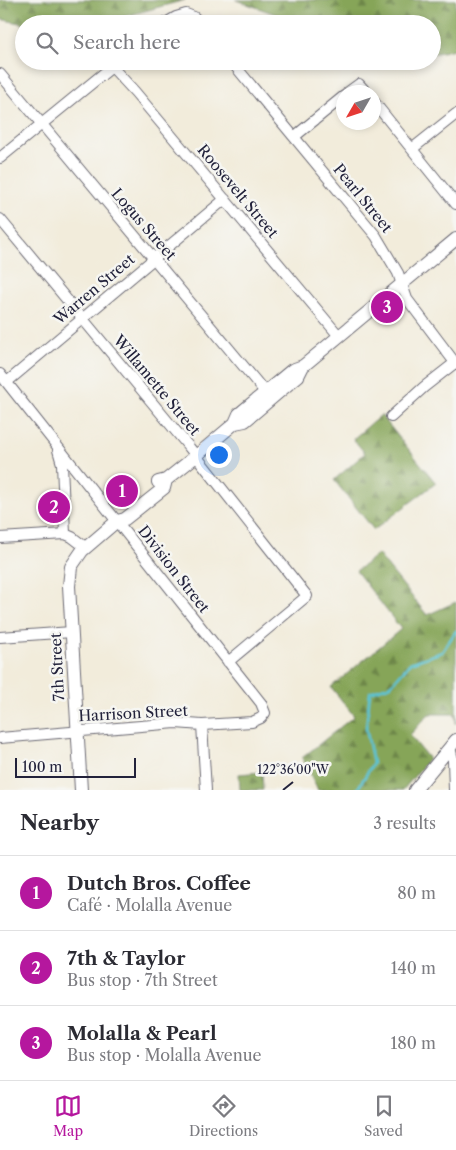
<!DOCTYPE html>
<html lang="en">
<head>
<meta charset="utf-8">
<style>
	:root { --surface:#fff; --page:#f2f2f3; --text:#2b2b33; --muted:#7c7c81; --line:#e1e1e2; --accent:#b5179e }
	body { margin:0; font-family:"Libre Caslon Text",serif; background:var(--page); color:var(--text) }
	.compass { position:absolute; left:336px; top:85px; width:45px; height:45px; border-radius:50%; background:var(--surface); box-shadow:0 2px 8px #0003; rotate:231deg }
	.scale { position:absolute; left:15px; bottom:12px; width:121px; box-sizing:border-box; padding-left:5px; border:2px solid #22223b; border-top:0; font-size:14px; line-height:18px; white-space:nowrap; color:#22223b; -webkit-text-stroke:4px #f6f6f2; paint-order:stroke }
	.you { position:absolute; left:218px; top:454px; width:18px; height:18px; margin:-12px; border:4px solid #fff; border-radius:50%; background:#1a73e8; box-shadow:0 0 0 8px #1a73e833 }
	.badge { display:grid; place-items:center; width:32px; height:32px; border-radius:50%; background:var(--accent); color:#fff; font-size:16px; font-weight:700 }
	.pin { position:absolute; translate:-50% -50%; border:2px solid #fff; box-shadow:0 1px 5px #0006 }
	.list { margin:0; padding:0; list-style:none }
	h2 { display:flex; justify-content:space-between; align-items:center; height:65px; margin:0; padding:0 20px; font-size:21px }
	h2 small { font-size:16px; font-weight:400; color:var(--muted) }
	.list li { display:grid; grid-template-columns:32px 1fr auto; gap:15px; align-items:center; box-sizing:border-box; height:75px; padding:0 20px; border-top:1px solid var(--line) }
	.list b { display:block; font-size:19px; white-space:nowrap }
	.list p { margin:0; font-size:16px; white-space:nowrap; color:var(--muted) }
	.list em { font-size:16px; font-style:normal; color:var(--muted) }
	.icon { flex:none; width:28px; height:28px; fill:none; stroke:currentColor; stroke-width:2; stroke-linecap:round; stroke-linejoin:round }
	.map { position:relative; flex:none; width:456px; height:790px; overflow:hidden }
	.search { position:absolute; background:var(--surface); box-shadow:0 2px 8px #0003; left:15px; right:15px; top:15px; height:55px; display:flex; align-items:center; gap:12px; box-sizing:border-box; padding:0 18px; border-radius:28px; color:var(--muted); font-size:19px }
	.sheet { height:290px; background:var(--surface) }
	nav { display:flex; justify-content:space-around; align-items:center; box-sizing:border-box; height:70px; border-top:1px solid var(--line); background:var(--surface); font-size:14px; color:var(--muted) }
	nav a { display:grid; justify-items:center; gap:2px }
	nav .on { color:var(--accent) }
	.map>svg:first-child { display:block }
	.forest { fill:url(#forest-firs); stroke:#54644a }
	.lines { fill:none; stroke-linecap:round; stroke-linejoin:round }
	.stream { stroke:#5ac4d6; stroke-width:2.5 }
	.minor-casing { stroke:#6b6973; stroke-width:12 }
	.major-casing { stroke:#6b6973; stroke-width:14 }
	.minor { stroke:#fff; stroke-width:10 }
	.major { stroke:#fff; stroke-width:12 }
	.ticks { fill:none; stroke:#22223b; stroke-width:2 }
	.labels { text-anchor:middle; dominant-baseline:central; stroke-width:5; stroke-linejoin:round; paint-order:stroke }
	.street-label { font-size:15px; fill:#22223b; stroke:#f6f6f2 }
	.ticks-label { font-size:12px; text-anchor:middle; fill:#22223b; stroke:#f6f6f2; stroke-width:5; stroke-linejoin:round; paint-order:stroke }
</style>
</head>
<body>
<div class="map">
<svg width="456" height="790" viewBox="0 0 456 790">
	<defs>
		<pattern id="forest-firs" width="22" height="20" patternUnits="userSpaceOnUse" patternTransform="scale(1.25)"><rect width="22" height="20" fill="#86a558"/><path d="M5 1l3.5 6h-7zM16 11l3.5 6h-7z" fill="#6d864a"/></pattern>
	</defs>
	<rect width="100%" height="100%" fill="#f6f6f2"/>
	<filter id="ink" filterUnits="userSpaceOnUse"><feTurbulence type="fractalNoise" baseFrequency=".02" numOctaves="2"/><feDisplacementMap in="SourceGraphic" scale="10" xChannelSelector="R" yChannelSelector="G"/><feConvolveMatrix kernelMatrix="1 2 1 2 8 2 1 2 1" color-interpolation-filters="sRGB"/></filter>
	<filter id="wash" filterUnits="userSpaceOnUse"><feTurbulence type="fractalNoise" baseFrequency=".0096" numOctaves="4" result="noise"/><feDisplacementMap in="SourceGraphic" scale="20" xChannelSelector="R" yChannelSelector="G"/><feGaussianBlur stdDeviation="1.12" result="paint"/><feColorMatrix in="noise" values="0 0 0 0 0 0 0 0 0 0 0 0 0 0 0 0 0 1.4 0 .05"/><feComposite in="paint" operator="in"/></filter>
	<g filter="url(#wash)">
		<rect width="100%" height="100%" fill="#f2ecdb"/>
		<path class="forest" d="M0 0H185L97 24H24L0 19Z
			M236 0H456V49L432 54V24H303Z
			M381 415 436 483 374 530 334 480 365 453 353 439Z
			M378 554 427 615 456 602V724L455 714H429L410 735 429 759 403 790H318L302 758 354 716 331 687 401 629 356 571Z
			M262 772 263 790H240L239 774Z"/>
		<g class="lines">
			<path class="stream" d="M357 790 373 763 366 728 370 692 391 685 410 663 442 652 456 631"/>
		</g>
	</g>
	<g filter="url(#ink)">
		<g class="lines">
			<g class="minor-casing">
				<path id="minor" d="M164 24 176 17 186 14 194 17 200 24
					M231 61 376 236 398 273 407 299 456 364
					M112 67 135 92 339 336
					M0 74 265 392
					M348 92 359 84 366 92
					M374 102 456 204
					M294 137 344 96
					M412 149 456 114
					M0 158 119 61
					M0 219 189 447 307 596 228 662
					M0 374 261 703 265 713 261 718 252 722 202 725 176 723 0 738
					M7 382 225 199
					M391 417 424 387 456 362
					M58 450 62 464 65 534
					M0 538 65 534 72 537 85 547
					M0 637 72 632
					M202 725 206 790
					M450 747 453 760 454 790"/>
			</g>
			<g class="major-casing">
				<path id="major" d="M235 423 245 421 298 376 303 366 308 362 456 239
					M158 482 166 480 196 456 235 423 239 414 292 370 303 366
					M81 790 69 586 71 567 82 551 117 521 125 519 164 488 166 480
					M415 790 456 740"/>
			</g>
			<use href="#minor" class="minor"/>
			<use href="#major" class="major"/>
		</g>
	</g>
	<path class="ticks" d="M283 790 293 782"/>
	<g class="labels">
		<g class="street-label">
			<text transform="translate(238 191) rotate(50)">Roosevelt Street</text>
			<text transform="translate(363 198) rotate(51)">Pearl Street</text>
			<text transform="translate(144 224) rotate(49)">Logus Street</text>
			<text transform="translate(94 289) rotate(-40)">Warren Street</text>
			<text transform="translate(157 385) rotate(50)">Willamette Street</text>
			<text transform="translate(174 569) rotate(52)">Division Street</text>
			<text transform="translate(57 667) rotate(-93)">7th Street</text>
			<text transform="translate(133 713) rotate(-3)">Harrison Street</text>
		</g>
	</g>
	<g class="ticks-label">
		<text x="293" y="774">122°36'00"W</text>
	</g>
</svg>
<svg class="compass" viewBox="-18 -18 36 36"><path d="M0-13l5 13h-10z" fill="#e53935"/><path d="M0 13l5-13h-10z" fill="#7c7c81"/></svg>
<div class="scale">100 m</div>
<div class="you"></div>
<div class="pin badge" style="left:122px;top:491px">1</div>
<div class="pin badge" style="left:54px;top:507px">2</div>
<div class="pin badge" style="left:387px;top:307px">3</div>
<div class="search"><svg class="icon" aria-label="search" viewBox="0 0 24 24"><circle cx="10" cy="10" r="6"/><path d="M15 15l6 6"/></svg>Search here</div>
</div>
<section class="sheet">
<h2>Nearby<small>3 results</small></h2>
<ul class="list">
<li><span class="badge">1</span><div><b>Dutch Bros. Coffee</b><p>Café · Molalla Avenue</p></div><em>80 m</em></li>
<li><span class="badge">2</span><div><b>7th &amp; Taylor</b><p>Bus stop · 7th Street</p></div><em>140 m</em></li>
<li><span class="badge">3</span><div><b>Molalla &amp; Pearl</b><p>Bus stop · Molalla Avenue</p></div><em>180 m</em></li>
</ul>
</section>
<nav>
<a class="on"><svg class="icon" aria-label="map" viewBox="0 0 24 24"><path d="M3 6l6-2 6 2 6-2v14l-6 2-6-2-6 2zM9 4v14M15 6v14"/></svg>Map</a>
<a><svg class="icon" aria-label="directions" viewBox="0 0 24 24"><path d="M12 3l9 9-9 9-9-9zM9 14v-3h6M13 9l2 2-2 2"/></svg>Directions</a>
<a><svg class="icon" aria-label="saved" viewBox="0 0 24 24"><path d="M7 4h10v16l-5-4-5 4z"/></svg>Saved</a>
</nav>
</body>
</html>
